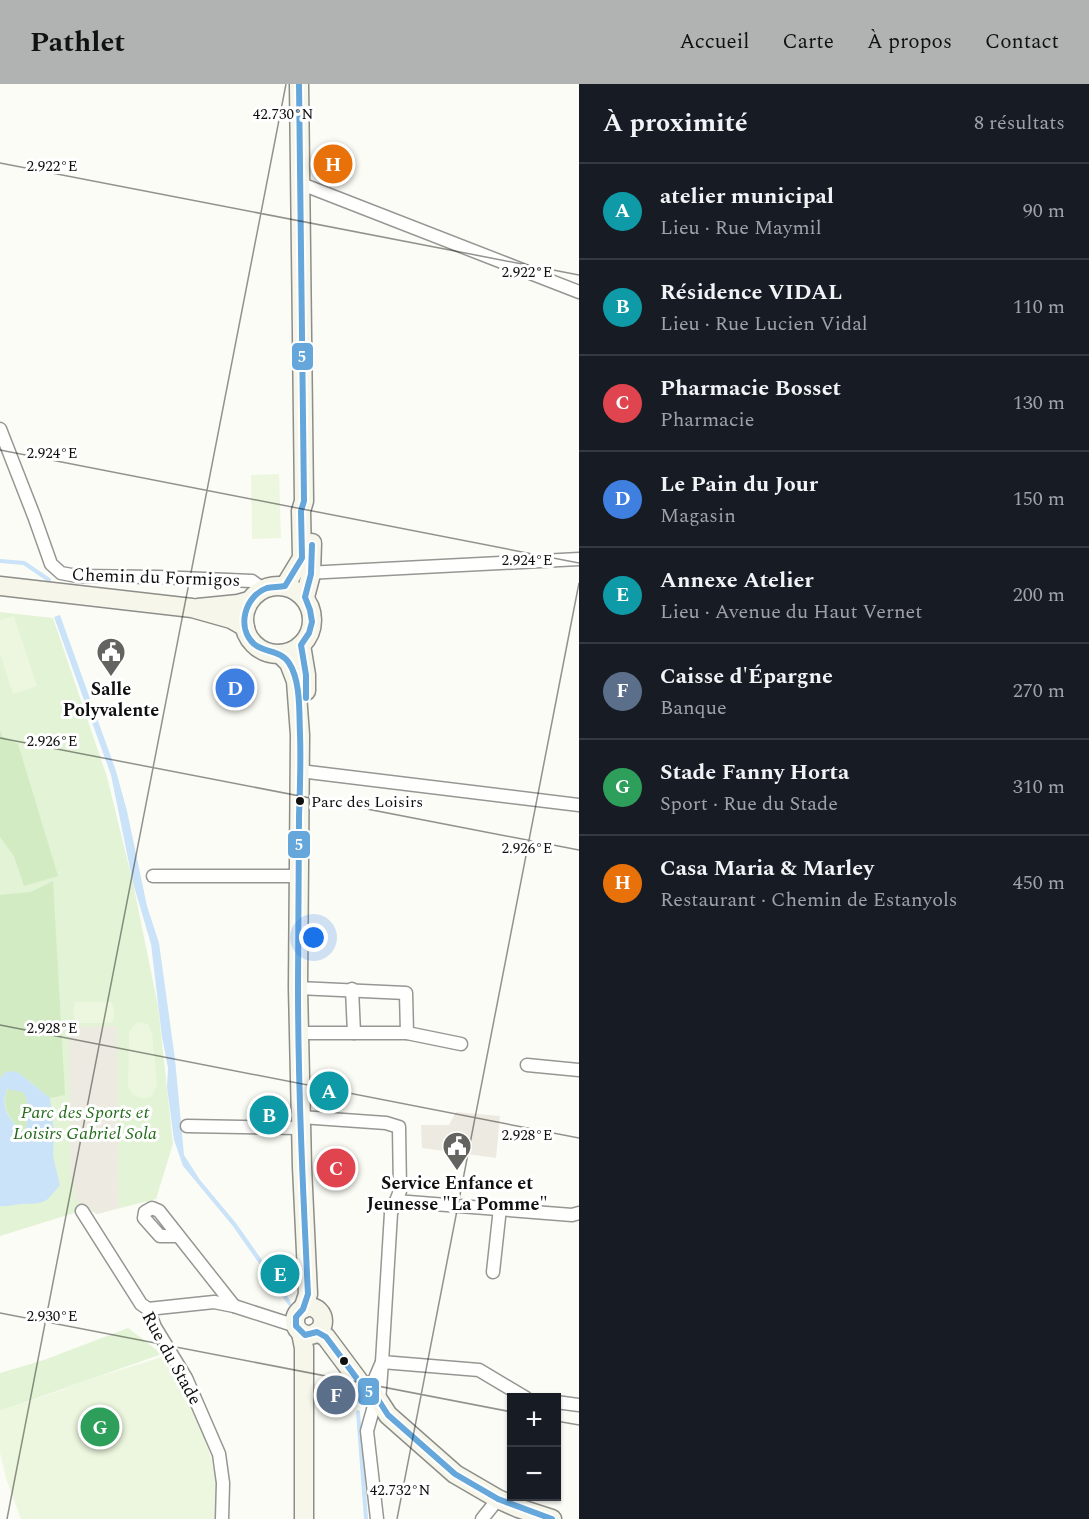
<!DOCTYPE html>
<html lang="fr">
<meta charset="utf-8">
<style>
:root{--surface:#171b24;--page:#242831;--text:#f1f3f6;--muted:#9ea1a6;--line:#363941;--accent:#b1b2b2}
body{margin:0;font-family:Spectral,serif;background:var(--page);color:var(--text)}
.controls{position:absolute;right:18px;bottom:18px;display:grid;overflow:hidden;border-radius:0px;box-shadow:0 2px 4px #0004}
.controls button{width:54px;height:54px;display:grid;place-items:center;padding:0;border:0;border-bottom:2px solid var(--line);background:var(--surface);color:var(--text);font:30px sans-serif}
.you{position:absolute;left:314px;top:854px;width:21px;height:21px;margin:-15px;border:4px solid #fff;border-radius:50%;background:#1a73e8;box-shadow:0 0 0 9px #1a73e833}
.badge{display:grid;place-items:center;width:39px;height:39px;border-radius:50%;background:var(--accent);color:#fff;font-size:20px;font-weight:700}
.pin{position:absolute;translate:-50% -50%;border:3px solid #fff;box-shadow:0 2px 6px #0006}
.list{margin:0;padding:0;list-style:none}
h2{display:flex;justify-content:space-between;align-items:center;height:78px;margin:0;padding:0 24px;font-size:26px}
h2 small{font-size:20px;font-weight:400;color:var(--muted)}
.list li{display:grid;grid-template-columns:39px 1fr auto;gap:18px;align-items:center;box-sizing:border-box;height:96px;padding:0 24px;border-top:2px solid var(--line)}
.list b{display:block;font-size:22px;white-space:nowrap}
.list p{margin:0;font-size:20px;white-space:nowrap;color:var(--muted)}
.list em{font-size:20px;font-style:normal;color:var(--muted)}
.map{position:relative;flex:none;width:579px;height:1435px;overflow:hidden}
header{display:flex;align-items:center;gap:36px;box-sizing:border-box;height:84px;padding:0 30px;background:var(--accent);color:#111}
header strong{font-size:28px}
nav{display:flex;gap:33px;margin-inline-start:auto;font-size:21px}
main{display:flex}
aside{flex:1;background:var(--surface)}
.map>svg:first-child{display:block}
</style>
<header>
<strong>Pathlet</strong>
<nav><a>Accueil</a><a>Carte</a><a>À propos</a><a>Contact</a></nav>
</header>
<main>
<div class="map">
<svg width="579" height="1435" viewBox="0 0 579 1435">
<rect width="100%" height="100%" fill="#fcfcf6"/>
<!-- green -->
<g fill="#e3f3d5">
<path d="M0 528 53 534 107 693 133 799 158 922 173 1060 156 1115 97 1130 87 1125 0 1152Z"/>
<path d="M128 1244 162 1270 0 1327V1289L44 1276Z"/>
</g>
<!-- forest -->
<g fill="#d2ebc3">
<path d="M0 646 2 652 18 660 58 792 24 802 14 772 0 753Z"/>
<path d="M53 797 65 1011 50 1014 27 995 0 994V811L31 808Z"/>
<path d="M8 1004 24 1008C30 1017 29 1037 25 1047H20C10 1034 0 1020 8 1004Z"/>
</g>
<!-- pitch -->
<g fill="#edf7df">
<path d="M279 390 281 454 252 455 251 391Z"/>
<path d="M14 532 37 602 13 610 0 569V536Z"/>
<path d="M76 918H111C115 923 116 933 111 939H77C73 934 72 924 76 918Z"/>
<path d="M137 938 148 940 152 949 157 1001 152 1012 144 1015 133 1011 128 1002 129 948Z"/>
<path d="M165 1272C190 1318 225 1382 216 1435H21L6 1394 0 1369V1327L65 1305V1303Z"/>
</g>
<!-- plaza -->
<g fill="#edebe1">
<path d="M117 942 119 1124 97 1130 76 1116 71 1092 69 943Z"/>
<path d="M456 1028 500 1032 496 1074 422 1064 421 1041H449Z"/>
</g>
<!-- water -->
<g fill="#cae3f8" fill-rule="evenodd">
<path d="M60 531 116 687 127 727 147 822 159 859 175 975 184 1071 200 1096 236 1139 290 1216 291 1221 289 1222 232 1141 183 1082 174 1056 167 1003 168 984 162 953 151 860 133 799 111 691 54 533Z"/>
<path d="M12 987 19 989 50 1014 54 1048 53 1072 60 1101C45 1119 47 1119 24 1120 16 1120 9 1123 0 1122V994L6 988ZM7 1005 23 1008C30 1016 29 1037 25 1047H20C9 1033 0 1023 7 1005Z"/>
</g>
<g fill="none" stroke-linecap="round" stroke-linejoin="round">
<!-- stream -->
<g stroke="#cae3f8" stroke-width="4">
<path d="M0 477 24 479 49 496"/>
<path d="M358 1328 366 1435"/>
</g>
<!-- street casing -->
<g stroke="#969694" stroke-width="15">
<g id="street">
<path d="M299 99 579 208"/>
<path d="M0 345 34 432 51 480 61 489 77 492 158 493 252 497 263 505"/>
<path d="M306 489 579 475"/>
<path d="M300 687 579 721"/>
<path d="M153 792H300"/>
<path d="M298 904 406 909 407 949"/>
<path d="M352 905 354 949"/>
<path d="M299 949H407L461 960"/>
<path d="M527 981 579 986"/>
<path d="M301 1033 386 1039 399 1043 400 1107 396 1117"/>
<path d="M187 1042 301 1044"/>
<path d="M82 1127 141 1220 148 1225 155 1243 186 1294 219 1370 223 1399 222 1435"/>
<path d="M178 1152H160L144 1134 145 1128 152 1124 159 1127 234 1222"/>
<path d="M493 1188 500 1124"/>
<path d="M148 1225 214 1218 234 1222 296 1242"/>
<path d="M370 1306 382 1278 379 1317"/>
<path d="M374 1311V1322L367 1347 377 1435"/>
<path d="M526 1314 479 1286 382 1278 391 1129 396 1117 572 1131 579 1129"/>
<path d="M556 1318 579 1321"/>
<path d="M482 1435 498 1415"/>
</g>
</g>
<!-- secondary casing -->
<g stroke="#8d8d8a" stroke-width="21">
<g id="secondary">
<circle cx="278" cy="536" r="34"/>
<path d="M0 502 192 524 231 535 245 543"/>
<path d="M285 502 302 474 301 427 304 417 299 0"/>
<path d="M305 513 311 490 312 459"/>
<path d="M198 524 238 520 249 517"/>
<path d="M301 561 306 591V607"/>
<path d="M280 570 289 579 296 597 300 651 298 904 302 1083 308 1210 303 1225"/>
<circle cx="309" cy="1237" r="14"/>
<path d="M317 1248 326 1253 361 1300 379 1317 388 1331 455 1390 498 1415 518 1424 552 1435"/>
<path d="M301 1249 304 1264V1435"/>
</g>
</g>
<!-- street -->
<use href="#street" stroke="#fffffe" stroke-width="12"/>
<!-- secondary -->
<use href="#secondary" stroke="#f6f6eb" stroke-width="18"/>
<!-- bus-1 casing -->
<g stroke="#fff" stroke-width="10">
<g id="bus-1">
<path d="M299 0 304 417 301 427 302 474 285 502C279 503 272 503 267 504 245 512 236 543 254 560 265 569 281 566 289 579 301 597 299 629 300 650 301 677 300 705 299 732 299 788 298 845 298 901 298 1004 303 1107 308 1210L303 1225 296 1233V1242L305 1251 317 1248 326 1253 361 1300 379 1317 388 1331 455 1390 498 1415 552 1435"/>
<path d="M306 614V591L301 561 309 549 312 538 310 526 305 513 311 490 312 461"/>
</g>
</g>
<!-- bus-1 -->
<use href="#bus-1" stroke="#65a6db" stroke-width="6"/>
</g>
<!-- ticks -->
<path fill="none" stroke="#101010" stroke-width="1.5" stroke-opacity="0.45" d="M0 79 579 191M0 366 579 479M0 654 579 766M0 941 579 1054M0 1229 512 1328M556 1337 579 1341M7 1435 286 0M397 1435 579 499"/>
<!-- icons -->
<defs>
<g id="civic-pin" transform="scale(1.5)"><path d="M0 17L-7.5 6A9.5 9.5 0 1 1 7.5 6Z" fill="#636360" stroke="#fff"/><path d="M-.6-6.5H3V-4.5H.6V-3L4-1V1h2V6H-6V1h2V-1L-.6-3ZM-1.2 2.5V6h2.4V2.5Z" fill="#fff"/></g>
</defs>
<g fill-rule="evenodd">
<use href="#civic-pin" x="111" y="568"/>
<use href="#civic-pin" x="457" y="1062"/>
</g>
<!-- markers -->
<g fill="#101010" stroke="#fff" stroke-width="2">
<circle cx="300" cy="717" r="5"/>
<circle cx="344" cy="1277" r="5"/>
</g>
<g text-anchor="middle" stroke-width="6" stroke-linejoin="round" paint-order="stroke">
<!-- bus labels -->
<g font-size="16" fill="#101010" stroke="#fff" text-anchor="start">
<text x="311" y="723">Parc des Loisirs</text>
</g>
<!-- street labels -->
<g font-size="18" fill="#101010" stroke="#fff">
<text transform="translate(156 493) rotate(2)" y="6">Chemin du Formigos</text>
<text transform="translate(172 1274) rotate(61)" y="6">Rue du Stade</text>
</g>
<!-- poi labels -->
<g font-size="18" font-weight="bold" fill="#101010" stroke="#fff">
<text x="111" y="611">Salle<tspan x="111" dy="21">Polyvalente</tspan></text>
<text x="457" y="1105">Service Enfance et<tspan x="457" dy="21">Jeunesse "La Pomme"</tspan></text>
</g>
<!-- park labels -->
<g font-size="18" font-style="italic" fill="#246c1c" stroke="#fff">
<text x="85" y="1034">Parc des Sports et<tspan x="85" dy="21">Loisirs Gabriel Sola</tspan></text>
</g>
</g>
<g font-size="15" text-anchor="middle" fill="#101010" stroke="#fff" stroke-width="6" stroke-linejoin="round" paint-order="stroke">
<text x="283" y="35">42.730°N</text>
<text x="52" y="87">2.922°E</text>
<text x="527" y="193">2.922°E</text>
<text x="52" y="374">2.924°E</text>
<text x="527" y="481">2.924°E</text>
<text x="52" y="662">2.926°E</text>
<text x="527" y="769">2.926°E</text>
<text x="52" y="949">2.928°E</text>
<text x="527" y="1056">2.928°E</text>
<text x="52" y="1237">2.930°E</text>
<text x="400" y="1411">42.732°N</text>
</g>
<g stroke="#fff" stroke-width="2">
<rect x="291" y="258" width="23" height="29" rx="6" fill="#65a6db"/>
<rect x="287" y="746" width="24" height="29" rx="6" fill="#65a6db"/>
<rect x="357" y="1293" width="23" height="29" rx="6" fill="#65a6db"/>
</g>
<g font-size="16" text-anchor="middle" font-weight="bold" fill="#fff">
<text x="302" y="278">5</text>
<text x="299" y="766">5</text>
<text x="369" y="1313">5</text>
</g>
</svg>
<div class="controls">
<button>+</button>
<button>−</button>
</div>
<div class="you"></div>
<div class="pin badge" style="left:329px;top:1007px;background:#0f9aa8">A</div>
<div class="pin badge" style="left:269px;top:1031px;background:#0f9aa8">B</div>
<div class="pin badge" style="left:336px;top:1084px;background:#e0444e">C</div>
<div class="pin badge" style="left:235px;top:604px;background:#3f7fe0">D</div>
<div class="pin badge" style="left:280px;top:1190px;background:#0f9aa8">E</div>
<div class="pin badge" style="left:336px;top:1311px;background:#5c6f8a">F</div>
<div class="pin badge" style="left:100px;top:1343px;background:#2e9e5b">G</div>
<div class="pin badge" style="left:333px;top:80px;background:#e8710a">H</div>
</div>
<aside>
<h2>À proximité<small>8 résultats</small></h2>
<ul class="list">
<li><span class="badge" style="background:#0f9aa8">A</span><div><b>atelier municipal</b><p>Lieu · Rue Maymil</p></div><em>90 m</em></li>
<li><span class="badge" style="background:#0f9aa8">B</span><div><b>Résidence VIDAL</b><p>Lieu · Rue Lucien Vidal</p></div><em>110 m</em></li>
<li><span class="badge" style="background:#e0444e">C</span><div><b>Pharmacie Bosset</b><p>Pharmacie</p></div><em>130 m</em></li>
<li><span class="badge" style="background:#3f7fe0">D</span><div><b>Le Pain du Jour</b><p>Magasin</p></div><em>150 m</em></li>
<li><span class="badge" style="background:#0f9aa8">E</span><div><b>Annexe Atelier</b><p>Lieu · Avenue du Haut Vernet</p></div><em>200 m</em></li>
<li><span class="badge" style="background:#5c6f8a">F</span><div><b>Caisse d'Épargne</b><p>Banque</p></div><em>270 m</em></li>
<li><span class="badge" style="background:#2e9e5b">G</span><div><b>Stade Fanny Horta</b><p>Sport · Rue du Stade</p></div><em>310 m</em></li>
<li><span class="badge" style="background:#e8710a">H</span><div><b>Casa Maria &amp; Marley</b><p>Restaurant · Chemin de Estanyols</p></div><em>450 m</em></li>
</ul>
</aside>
</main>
